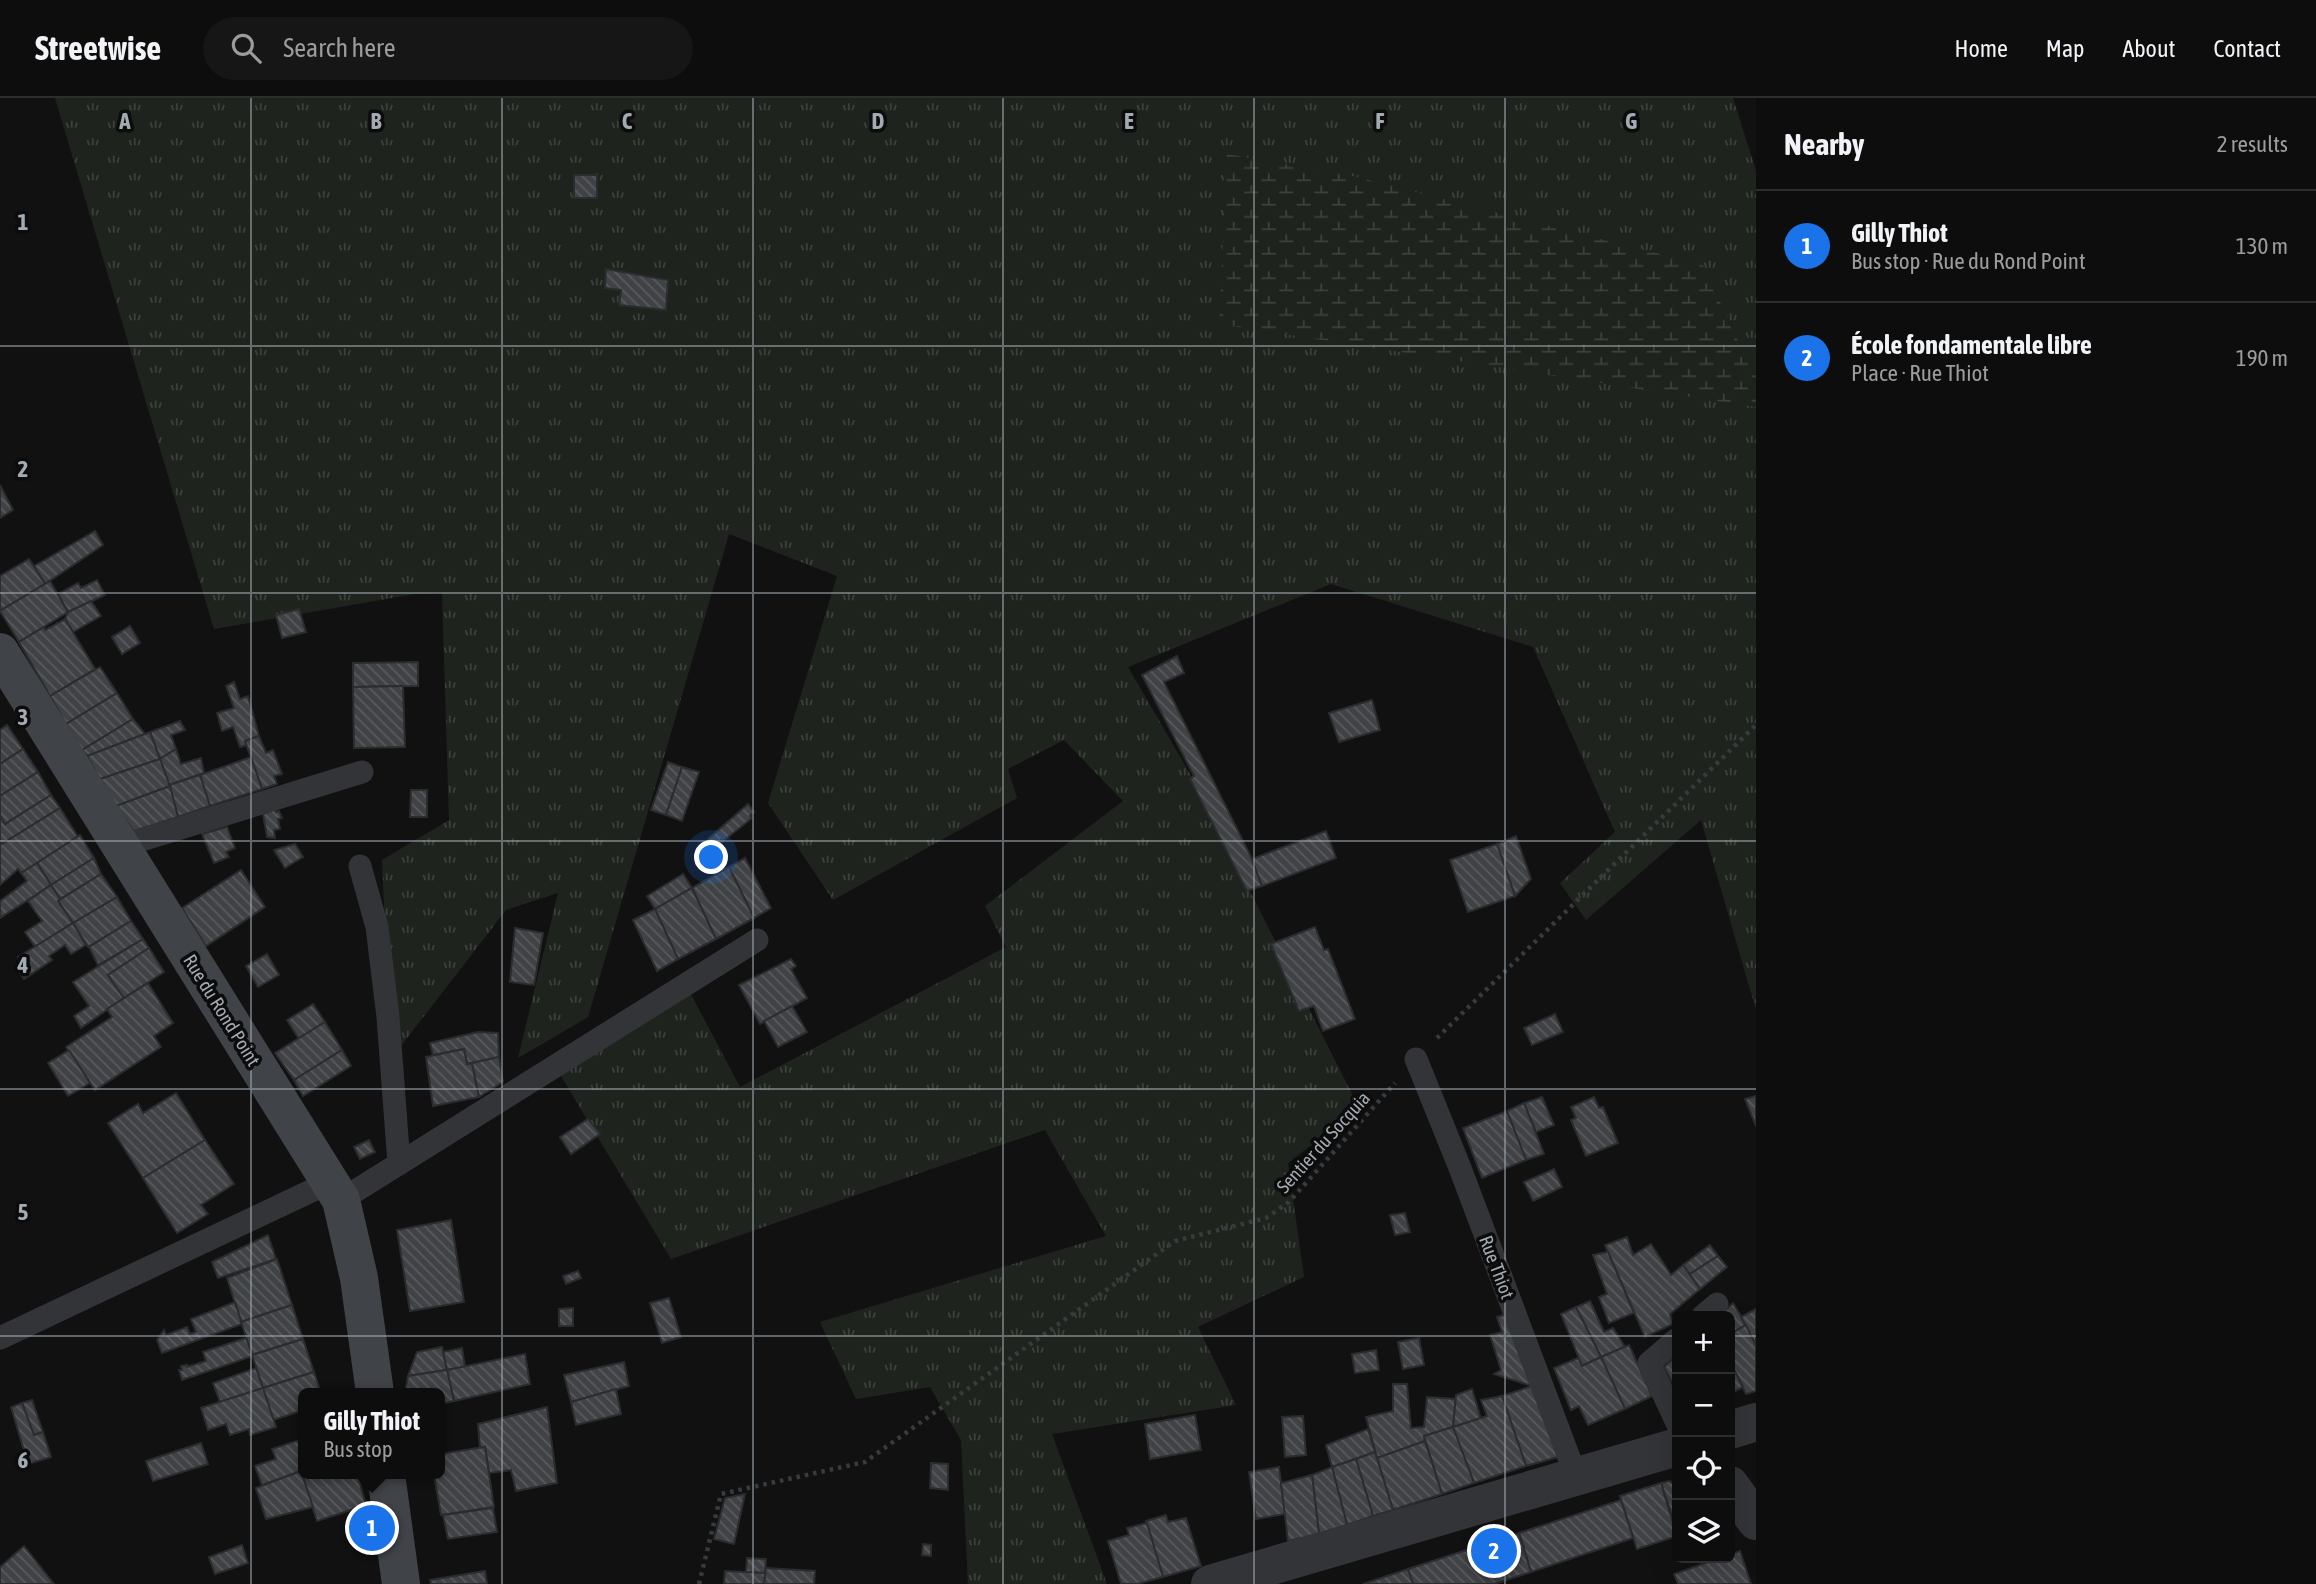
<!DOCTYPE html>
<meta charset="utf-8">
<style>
:root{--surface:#0d0d0e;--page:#161617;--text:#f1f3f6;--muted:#9a9c9e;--line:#2d2d2e;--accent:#1a73e8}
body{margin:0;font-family:"Asap Condensed",sans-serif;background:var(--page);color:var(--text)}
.controls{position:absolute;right:21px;bottom:21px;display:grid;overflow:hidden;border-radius:10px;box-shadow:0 7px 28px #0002}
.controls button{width:63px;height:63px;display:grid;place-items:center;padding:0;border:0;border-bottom:2px solid var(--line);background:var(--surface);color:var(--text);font:35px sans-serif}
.you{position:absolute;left:712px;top:760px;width:24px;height:24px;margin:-18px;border:5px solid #fff;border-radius:50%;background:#1a73e8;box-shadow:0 0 0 10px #1a73e833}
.badge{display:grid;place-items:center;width:46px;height:46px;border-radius:50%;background:var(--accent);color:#fff;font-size:23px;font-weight:700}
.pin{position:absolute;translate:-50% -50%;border:4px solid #fff;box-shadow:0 2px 7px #0006}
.popup{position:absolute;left:298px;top:1290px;width:147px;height:91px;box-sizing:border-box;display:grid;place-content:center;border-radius:10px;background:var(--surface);filter:drop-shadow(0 2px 5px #0005);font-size:23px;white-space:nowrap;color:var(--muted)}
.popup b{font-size:26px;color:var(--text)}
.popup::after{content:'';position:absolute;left:50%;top:100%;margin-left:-14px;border:14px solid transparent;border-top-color:var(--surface)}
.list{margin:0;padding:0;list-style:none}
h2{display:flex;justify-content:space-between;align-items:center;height:91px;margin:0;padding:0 28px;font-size:30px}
h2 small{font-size:23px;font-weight:400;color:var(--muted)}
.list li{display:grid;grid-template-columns:46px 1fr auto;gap:21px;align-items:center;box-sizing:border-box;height:112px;padding:0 28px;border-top:2px solid var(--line)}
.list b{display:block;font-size:26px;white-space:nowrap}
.list p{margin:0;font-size:23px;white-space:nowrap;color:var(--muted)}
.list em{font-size:23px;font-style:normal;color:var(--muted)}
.icon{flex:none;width:38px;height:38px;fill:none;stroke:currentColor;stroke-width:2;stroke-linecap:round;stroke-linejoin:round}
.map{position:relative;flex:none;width:1756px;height:1486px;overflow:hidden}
header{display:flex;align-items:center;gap:42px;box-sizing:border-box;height:98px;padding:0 35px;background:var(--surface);border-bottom:2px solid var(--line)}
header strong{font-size:33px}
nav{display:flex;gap:38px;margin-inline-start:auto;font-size:24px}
.search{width:490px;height:63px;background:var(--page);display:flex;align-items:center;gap:18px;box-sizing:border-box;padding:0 24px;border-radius:38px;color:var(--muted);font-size:26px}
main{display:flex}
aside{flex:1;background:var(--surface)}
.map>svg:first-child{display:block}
</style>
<header>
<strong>Streetwise</strong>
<div class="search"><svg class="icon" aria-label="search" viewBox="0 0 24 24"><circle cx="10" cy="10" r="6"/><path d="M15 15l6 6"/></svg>Search here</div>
<nav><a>Home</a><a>Map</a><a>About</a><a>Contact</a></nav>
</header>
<main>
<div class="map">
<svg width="1756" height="1486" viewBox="0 0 1756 1486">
<defs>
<pattern id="grass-tufts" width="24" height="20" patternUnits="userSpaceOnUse" patternTransform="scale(1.75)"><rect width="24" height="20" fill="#1e241d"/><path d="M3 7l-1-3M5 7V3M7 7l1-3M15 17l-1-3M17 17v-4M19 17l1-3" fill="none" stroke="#3c413b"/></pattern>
<pattern id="wetland-marsh" width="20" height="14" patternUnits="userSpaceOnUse" patternTransform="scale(1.75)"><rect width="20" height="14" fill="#1e241d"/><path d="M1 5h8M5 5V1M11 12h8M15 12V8" fill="none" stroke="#3c413b"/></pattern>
<pattern id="building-back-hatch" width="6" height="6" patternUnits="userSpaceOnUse" patternTransform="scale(1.75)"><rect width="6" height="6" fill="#404245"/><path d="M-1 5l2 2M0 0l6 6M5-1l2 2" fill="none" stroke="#585b5d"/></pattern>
</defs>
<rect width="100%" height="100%" fill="#111112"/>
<!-- grass -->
<path fill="url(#grass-tufts)" d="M55 0H1733L1756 73V912L1701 722 1586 822 1560 785 1615 734 1533 549 1331 486 1128 569 1197 688 1359 1010 1288 1065 1304 1179 1198 1229 1236 1307 1052 1336 1107 1486H968L961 1342 930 1289 856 1301 820 1224 1106 1138 1045 1032 671 1161 555 968 686 887 740 989 1006 849 985 808 1123 703 1064 642 1008 671 1017 700 833 802 768 705 837 478 729 436 588 919 518 960 558 795 506 812 391 961 382 762 449 722 442 495 415 496 214 531Z"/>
<!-- wetland -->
<path fill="url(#wetland-marsh)" d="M1227 56 1353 78 1703 167 1743 254 1756 256V309L1219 226Z"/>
<!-- building -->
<g fill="url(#building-back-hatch)" stroke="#2b2c2e" stroke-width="2">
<rect x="574" y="77" width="23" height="23"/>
<path d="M606 171 668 182 666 212 619 207 621 192 605 190Z"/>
<path d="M0 387 13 412 0 420Z"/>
<path d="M95 433 103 447 45 486 34 468Z"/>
<path d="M29 461 45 486 0 513V478Z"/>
<path d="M97 482 105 497 68 514 58 496 78 485 81 490Z"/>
<path d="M50 483 68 514 19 544 0 513Z"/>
<path d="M91 503 101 518 73 534 65 521 68 514Z"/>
<path d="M299 511 306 534 282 540 276 517Z"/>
<path d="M65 521 95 571 50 598 19 544 44 529 45 532Z"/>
<path d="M130 528 140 545 122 556 112 539Z"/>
<path d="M1177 558 1184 575 1164 584 1252 761 1262 788 1247 793 1190 681 1194 678 1142 577Z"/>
<path d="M418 564V588L353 589V565Z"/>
<path d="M100 569 117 595 66 626 50 598Z"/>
<path d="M234 584 240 601 248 598 259 638 245 643 247 647 240 649 233 629 222 633 217 615 234 610 226 588Z"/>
<path d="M403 588 405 649 354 650 353 589Z"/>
<path d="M117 595 133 621 82 652 66 626Z"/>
<path d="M1372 602 1380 632 1339 644 1329 615Z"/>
<path d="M133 621 145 636 87 658 82 652Z"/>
<path d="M180 623 185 632 171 637 176 651 160 661 150 634Z"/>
<path d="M7 627 23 651 0 666V632Z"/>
<path d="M150 634 160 661 100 681 87 658Z"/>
<path d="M259 638 266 655 273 652 282 676 274 678 277 686 262 691 245 643Z"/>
<path d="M23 651 38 674 0 698V666Z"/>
<path d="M176 651 181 666 201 660 204 675 169 687 160 661Z"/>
<path d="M251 659 262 691 210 708 200 677Z"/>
<path d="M160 661 170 688 116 708 100 681Z"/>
<path d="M668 664 682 669 666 717 651 712Z"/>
<path d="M682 669 699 674 682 723 666 717Z"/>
<path d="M38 674 51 697 5 726 0 718V698Z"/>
<path d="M200 677 210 708 178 719 169 687Z"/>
<path d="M170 688 178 719 134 733 116 708Z"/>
<path d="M411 692H427V719H410Z"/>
<path d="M51 697 60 710 2 746 0 743V718L5 726Z"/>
<path d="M748 706 754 714 750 718 752 720 722 744 721 742 713 748 708 741Z"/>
<path d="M60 710 78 739 21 775 18 771 0 787V743L2 746Z"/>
<path d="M276 711V714L279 713 282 720 278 721 280 731 274 732 275 740 267 739 263 716Z"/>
<path d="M227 729 235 750 226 754 229 759 214 765 202 736Z"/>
<path d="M1326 733 1336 760 1262 788 1252 761Z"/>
<path d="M80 737 94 760 51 787 37 765Z"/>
<path d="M1516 738 1531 781 1515 798 1497 746Z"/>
<path d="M295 746 303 759 285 770 274 752Z"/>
<path d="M1497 746 1515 798 1468 814 1450 762Z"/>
<path d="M94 760 101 776 60 801 51 787Z"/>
<path d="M745 760 771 810 754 820 729 769Z"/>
<path d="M37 765 51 787 0 820V803L27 783 21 775Z"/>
<path d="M729 769 754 820 716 841 692 790Z"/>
<path d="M241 772 265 809 206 848 182 810Z"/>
<path d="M101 776 117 799 73 825 58 803Z"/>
<path d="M683 776 692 790 655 811 647 798Z"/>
<path d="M51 787 60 801 58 803 73 825 35 849 25 834 42 823 28 803Z"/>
<path d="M692 790 716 841 678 861 655 811Z"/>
<path d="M117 799 131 823 88 849 73 825Z"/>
<path d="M655 811 678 861 657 873 633 822Z"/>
<path d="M131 823 143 841 98 867 89 849Z"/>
<path d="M73 825 86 847 71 856 65 847 49 858 52 862 24 881 19 874 24 870 18 859Z"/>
<path d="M1315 829 1324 852 1328 851 1355 921 1323 933 1314 908 1299 913 1271 846Z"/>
<path d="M515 830 543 835 534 887 510 884Z"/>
<path d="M143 841 149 850 108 877 124 900 81 930 74 918 89 908 73 884Z"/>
<path d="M149 850 164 874 124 900 108 877Z"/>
<path d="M267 856 279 877 258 889 246 868Z"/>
<path d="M791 861 796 868 791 871 807 900 760 926 739 887Z"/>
<path d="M148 885 173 925 154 938 161 949 95 992 66 949 112 919 107 911Z"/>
<path d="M313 906 325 924 299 941 287 922Z"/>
<path d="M792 908 807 934 778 949 764 923Z"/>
<path d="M1555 916 1563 934 1532 947 1524 930Z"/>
<path d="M325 924 342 952 294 982 275 955Z"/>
<path d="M478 934 498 935 499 959 467 966 464 951 433 957 430 945Z"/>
<path d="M464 951 467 966 472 965 479 999 433 1008 426 959Z"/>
<path d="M69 952 90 985 68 998 48 965Z"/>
<path d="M342 952 351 968 303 998 294 982Z"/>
<path d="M499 959 503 984 479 999 472 965Z"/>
<path d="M176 995 205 1042 143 1080 108 1025 138 1006 143 1015Z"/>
<path d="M1756 998V1028L1745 1001Z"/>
<path d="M1542 999 1554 1027 1536 1034 1524 1005Z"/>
<path d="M1594 999 1599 1010 1603 1009 1618 1045 1586 1058 1571 1022 1576 1020 1571 1009Z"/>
<path d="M1524 1005 1544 1056 1526 1062 1507 1013Z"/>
<path d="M1507 1013 1526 1062 1482 1080 1463 1030Z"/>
<path d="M588 1021 600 1036 571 1056 560 1039Z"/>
<path d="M205 1042 234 1086 201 1107 208 1116 177 1135 143 1080Z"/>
<path d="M369 1042 375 1054 360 1061 354 1049Z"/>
<path d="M1554 1071 1562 1089 1533 1103 1524 1084Z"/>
<path d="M1405 1115 1410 1134 1395 1137 1390 1117Z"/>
<path d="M451 1122 464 1204 410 1213 397 1132Z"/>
<path d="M268 1137 276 1161 218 1180 212 1164Z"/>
<path d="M1627 1139 1633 1157 1651 1146 1671 1177 1683 1167 1700 1191 1670 1216 1673 1226 1645 1239 1605 1147Z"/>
<path d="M1710 1147 1718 1158 1690 1176 1683 1167Z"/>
<path d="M1608 1154 1634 1215 1609 1225 1599 1199 1607 1196 1593 1157Z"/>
<path d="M1718 1158 1727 1169 1700 1191 1690 1176Z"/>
<path d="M277 1161 292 1207 241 1224 227 1180Z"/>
<path d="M578 1173 581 1180 566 1186 563 1178Z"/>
<path d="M669 1200 681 1239 662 1245 650 1205Z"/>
<path d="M1590 1203 1604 1234 1613 1230 1625 1249 1601 1259 1576 1209Z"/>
<path d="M235 1204 242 1226 162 1255 157 1242 164 1232 166 1237 187 1229 190 1236 196 1234 191 1221Z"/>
<path d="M1733 1205 1746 1227 1730 1236V1218H1720Z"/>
<path d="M292 1207 303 1241 252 1257 241 1224Z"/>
<path d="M1576 1209 1601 1259 1582 1268 1561 1216Z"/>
<path d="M573 1210V1228H559V1211Z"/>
<path d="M1756 1211V1248L1741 1219Z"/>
<path d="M1507 1216 1532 1288 1494 1276 1501 1272 1490 1237 1502 1234 1497 1219Z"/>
<path d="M1746 1227 1756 1248V1293L1746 1296 1730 1264V1236Z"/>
<path d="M246 1240 253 1258 182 1282 179 1272H182L181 1268 187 1267V1269L206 1263 203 1254Z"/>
<path d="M1419 1240 1424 1267 1403 1271 1398 1244Z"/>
<path d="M303 1241 314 1274 263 1290 252 1257Z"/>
<path d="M1629 1247 1652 1298 1625 1311 1601 1259Z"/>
<path d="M442 1249 447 1272 408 1278 417 1254Z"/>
<path d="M462 1250 465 1269 447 1272 443 1254Z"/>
<path d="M1376 1252 1379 1272 1355 1275 1352 1256Z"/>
<path d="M525 1256 530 1286 454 1303 447 1272Z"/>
<path d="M1677 1257V1293L1664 1269Z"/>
<path d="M1601 1259 1625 1311 1588 1327 1579 1308 1571 1312 1554 1270 1578 1260 1582 1268Z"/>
<path d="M624 1264 629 1288 571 1304 564 1277Z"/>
<path d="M1730 1264 1743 1289 1730 1296Z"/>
<path d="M256 1270 263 1290 220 1304 213 1285Z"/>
<path d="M447 1272 454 1303 440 1306V1295H405L408 1278Z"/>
<path d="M314 1274 321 1295H304V1312L273 1322 263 1290Z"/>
<path d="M1393 1286H1407L1411 1330 1424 1329 1427 1299 1456 1301 1453 1329 1424 1338 1425 1343 1377 1360 1366 1319 1393 1313Z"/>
<path d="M1532 1288 1558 1359 1526 1368 1502 1298Z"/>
<path d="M263 1290 276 1329 250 1337 249 1331 230 1337 226 1326 208 1332 201 1310Z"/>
<path d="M616 1291 621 1316 576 1327 571 1304Z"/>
<path d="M1472 1291 1481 1321 1453 1329 1456 1297Z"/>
<path d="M1502 1298 1526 1368 1474 1385 1453 1329 1487 1318 1481 1302Z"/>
<path d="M32 1302 43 1334 34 1337 22 1305Z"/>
<path d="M22 1305 34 1337 43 1334 51 1359 28 1366 11 1309Z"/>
<path d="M547 1309 557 1385 516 1393 511 1372 489 1375 485 1349 480 1350 478 1326Z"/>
<path d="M1195 1317 1201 1352 1150 1361 1145 1326Z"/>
<path d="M1303 1318 1306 1357 1285 1359 1282 1319Z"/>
<path d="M1453 1329 1474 1385 1442 1396 1424 1338Z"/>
<path d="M1368 1331 1375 1354 1332 1369 1326 1347Z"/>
<path d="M302 1341 304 1372 262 1387 255 1368 276 1361 272 1351Z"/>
<path d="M1425 1343 1442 1396 1393 1412 1377 1360Z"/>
<path d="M201 1345 208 1366 153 1383 146 1363Z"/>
<path d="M485 1349 494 1409 441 1417 434 1376H440V1356Z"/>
<path d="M1375 1354 1393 1412 1373 1418 1356 1361Z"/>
<path d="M1356 1361 1373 1418 1347 1427 1332 1369Z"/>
<path d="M931 1365 948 1366V1392L930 1390Z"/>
<path d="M1279 1369 1285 1416 1256 1421 1249 1374Z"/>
<path d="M1332 1369 1347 1427 1319 1436 1312 1377Z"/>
<path d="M304 1372V1376H363L358 1379 366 1407 317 1423 301 1373Z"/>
<path d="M301 1373 313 1409 266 1421 256 1390Z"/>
<path d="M1312 1377 1319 1436 1288 1443 1281 1385Z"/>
<path d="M1669 1383 1677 1386V1433L1661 1385Z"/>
<path d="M1661 1385 1677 1438 1637 1451 1620 1398Z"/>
<path d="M745 1396 734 1446 714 1441 725 1400Z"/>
<path d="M1621 1402 1633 1440 1531 1474 1519 1435Z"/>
<path d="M493 1410 497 1434 448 1441 443 1417Z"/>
<path d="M1166 1417 1168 1424 1186 1420 1201 1468 1163 1479 1146 1423Z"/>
<path d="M1147 1425 1163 1479 1137 1486H1121L1108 1443 1129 1437 1127 1430Z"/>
<path d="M1519 1435 1531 1474 1494 1486H1413L1408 1471Z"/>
<path d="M923 1446 931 1447V1458L922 1457Z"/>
<path d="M242 1447 248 1465 215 1476 209 1459Z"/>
<path d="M24 1448 54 1486H0V1469Z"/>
<path d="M1740 1453 1751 1486H1678L1674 1476 1720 1460H1730V1457Z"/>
<path d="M747 1460 766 1461 765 1475 746 1474Z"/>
<path d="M766 1470 815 1473 814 1486H764Z"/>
<path d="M1408 1471 1413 1486H1363Z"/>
<path d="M485 1473 487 1486H431L430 1482Z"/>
<path d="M725 1473 765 1475 764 1486H724Z"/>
</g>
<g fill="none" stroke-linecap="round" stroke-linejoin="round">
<!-- path -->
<g stroke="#383b3e" stroke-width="4.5" stroke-dasharray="3.5 5" stroke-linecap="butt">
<path d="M1437 940 1756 627"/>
<path d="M699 1486 721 1396 865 1364 1175 1143 1266 1120 1289 1104 1395 985"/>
</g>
<!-- lane -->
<g stroke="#323437" stroke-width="23">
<path d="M122 748 362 674"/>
<path d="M360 768 377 829 388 919 399 1066"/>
<path d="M1416 961 1460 1070 1576 1378"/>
<path d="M341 1102 757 842"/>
<path d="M1703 1218 1717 1206"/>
<path d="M0 1240 330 1084"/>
<path d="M1677 1241 1649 1265 1677 1325"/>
</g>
<!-- street -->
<g stroke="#323437" stroke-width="38">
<path d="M1730 1332 1756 1324"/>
<path d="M1730 1387 1756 1423"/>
<path d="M1210 1486 1677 1349"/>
</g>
<!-- secondary -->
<g stroke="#404347" stroke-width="38">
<path d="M0 554 341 1102 359 1180 375 1295"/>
<path d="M386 1376 401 1486"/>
</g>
</g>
<!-- grid -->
<path fill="none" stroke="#a3abb2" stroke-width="2" stroke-opacity="0.55" d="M251 0V1486M502 0V1486M753 0V1486M1003 0V1486M1254 0V1486M1505 0V1486M0 248H1756M0 495H1756M0 743H1756M0 991H1756M0 1238H1677M1730 1238H1756"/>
<g text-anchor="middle" stroke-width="7" stroke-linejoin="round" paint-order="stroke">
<!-- street labels -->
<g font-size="19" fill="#a3abb2" stroke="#0c0c0d">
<text transform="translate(222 912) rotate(58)" y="7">Rue du Rond Point</text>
<text transform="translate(1323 1044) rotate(-48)" y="7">Sentier du Socquia</text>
<text transform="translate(1497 1169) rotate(69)" y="7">Rue Thiot</text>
</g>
</g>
<g font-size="23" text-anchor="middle" font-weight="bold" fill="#a3abb2" stroke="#0c0c0d" stroke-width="7" stroke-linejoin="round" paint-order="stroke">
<text x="125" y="31">A</text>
<text x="376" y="31">B</text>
<text x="627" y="31">C</text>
<text x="878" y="31">D</text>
<text x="1129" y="31">E</text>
<text x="1380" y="31">F</text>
<text x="1631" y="31">G</text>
<text x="23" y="132">1</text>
<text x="23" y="379">2</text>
<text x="23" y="627">3</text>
<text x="23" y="875">4</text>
<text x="23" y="1122">5</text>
<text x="23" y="1370">6</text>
</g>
</svg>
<div class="controls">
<button>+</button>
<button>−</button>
<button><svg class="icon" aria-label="locate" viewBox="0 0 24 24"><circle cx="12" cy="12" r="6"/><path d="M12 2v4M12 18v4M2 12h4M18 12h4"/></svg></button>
<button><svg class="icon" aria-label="layers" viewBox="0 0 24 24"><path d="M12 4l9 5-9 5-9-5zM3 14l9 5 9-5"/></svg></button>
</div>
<div class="you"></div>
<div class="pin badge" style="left:372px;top:1430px">1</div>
<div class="popup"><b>Gilly Thiot</b>Bus stop</div>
<div class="pin badge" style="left:1494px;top:1453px">2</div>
</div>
<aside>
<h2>Nearby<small>2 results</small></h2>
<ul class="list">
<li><span class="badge">1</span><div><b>Gilly Thiot</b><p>Bus stop · Rue du Rond Point</p></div><em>130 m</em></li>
<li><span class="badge">2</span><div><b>École fondamentale libre</b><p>Place · Rue Thiot</p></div><em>190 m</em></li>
</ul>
</aside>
</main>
